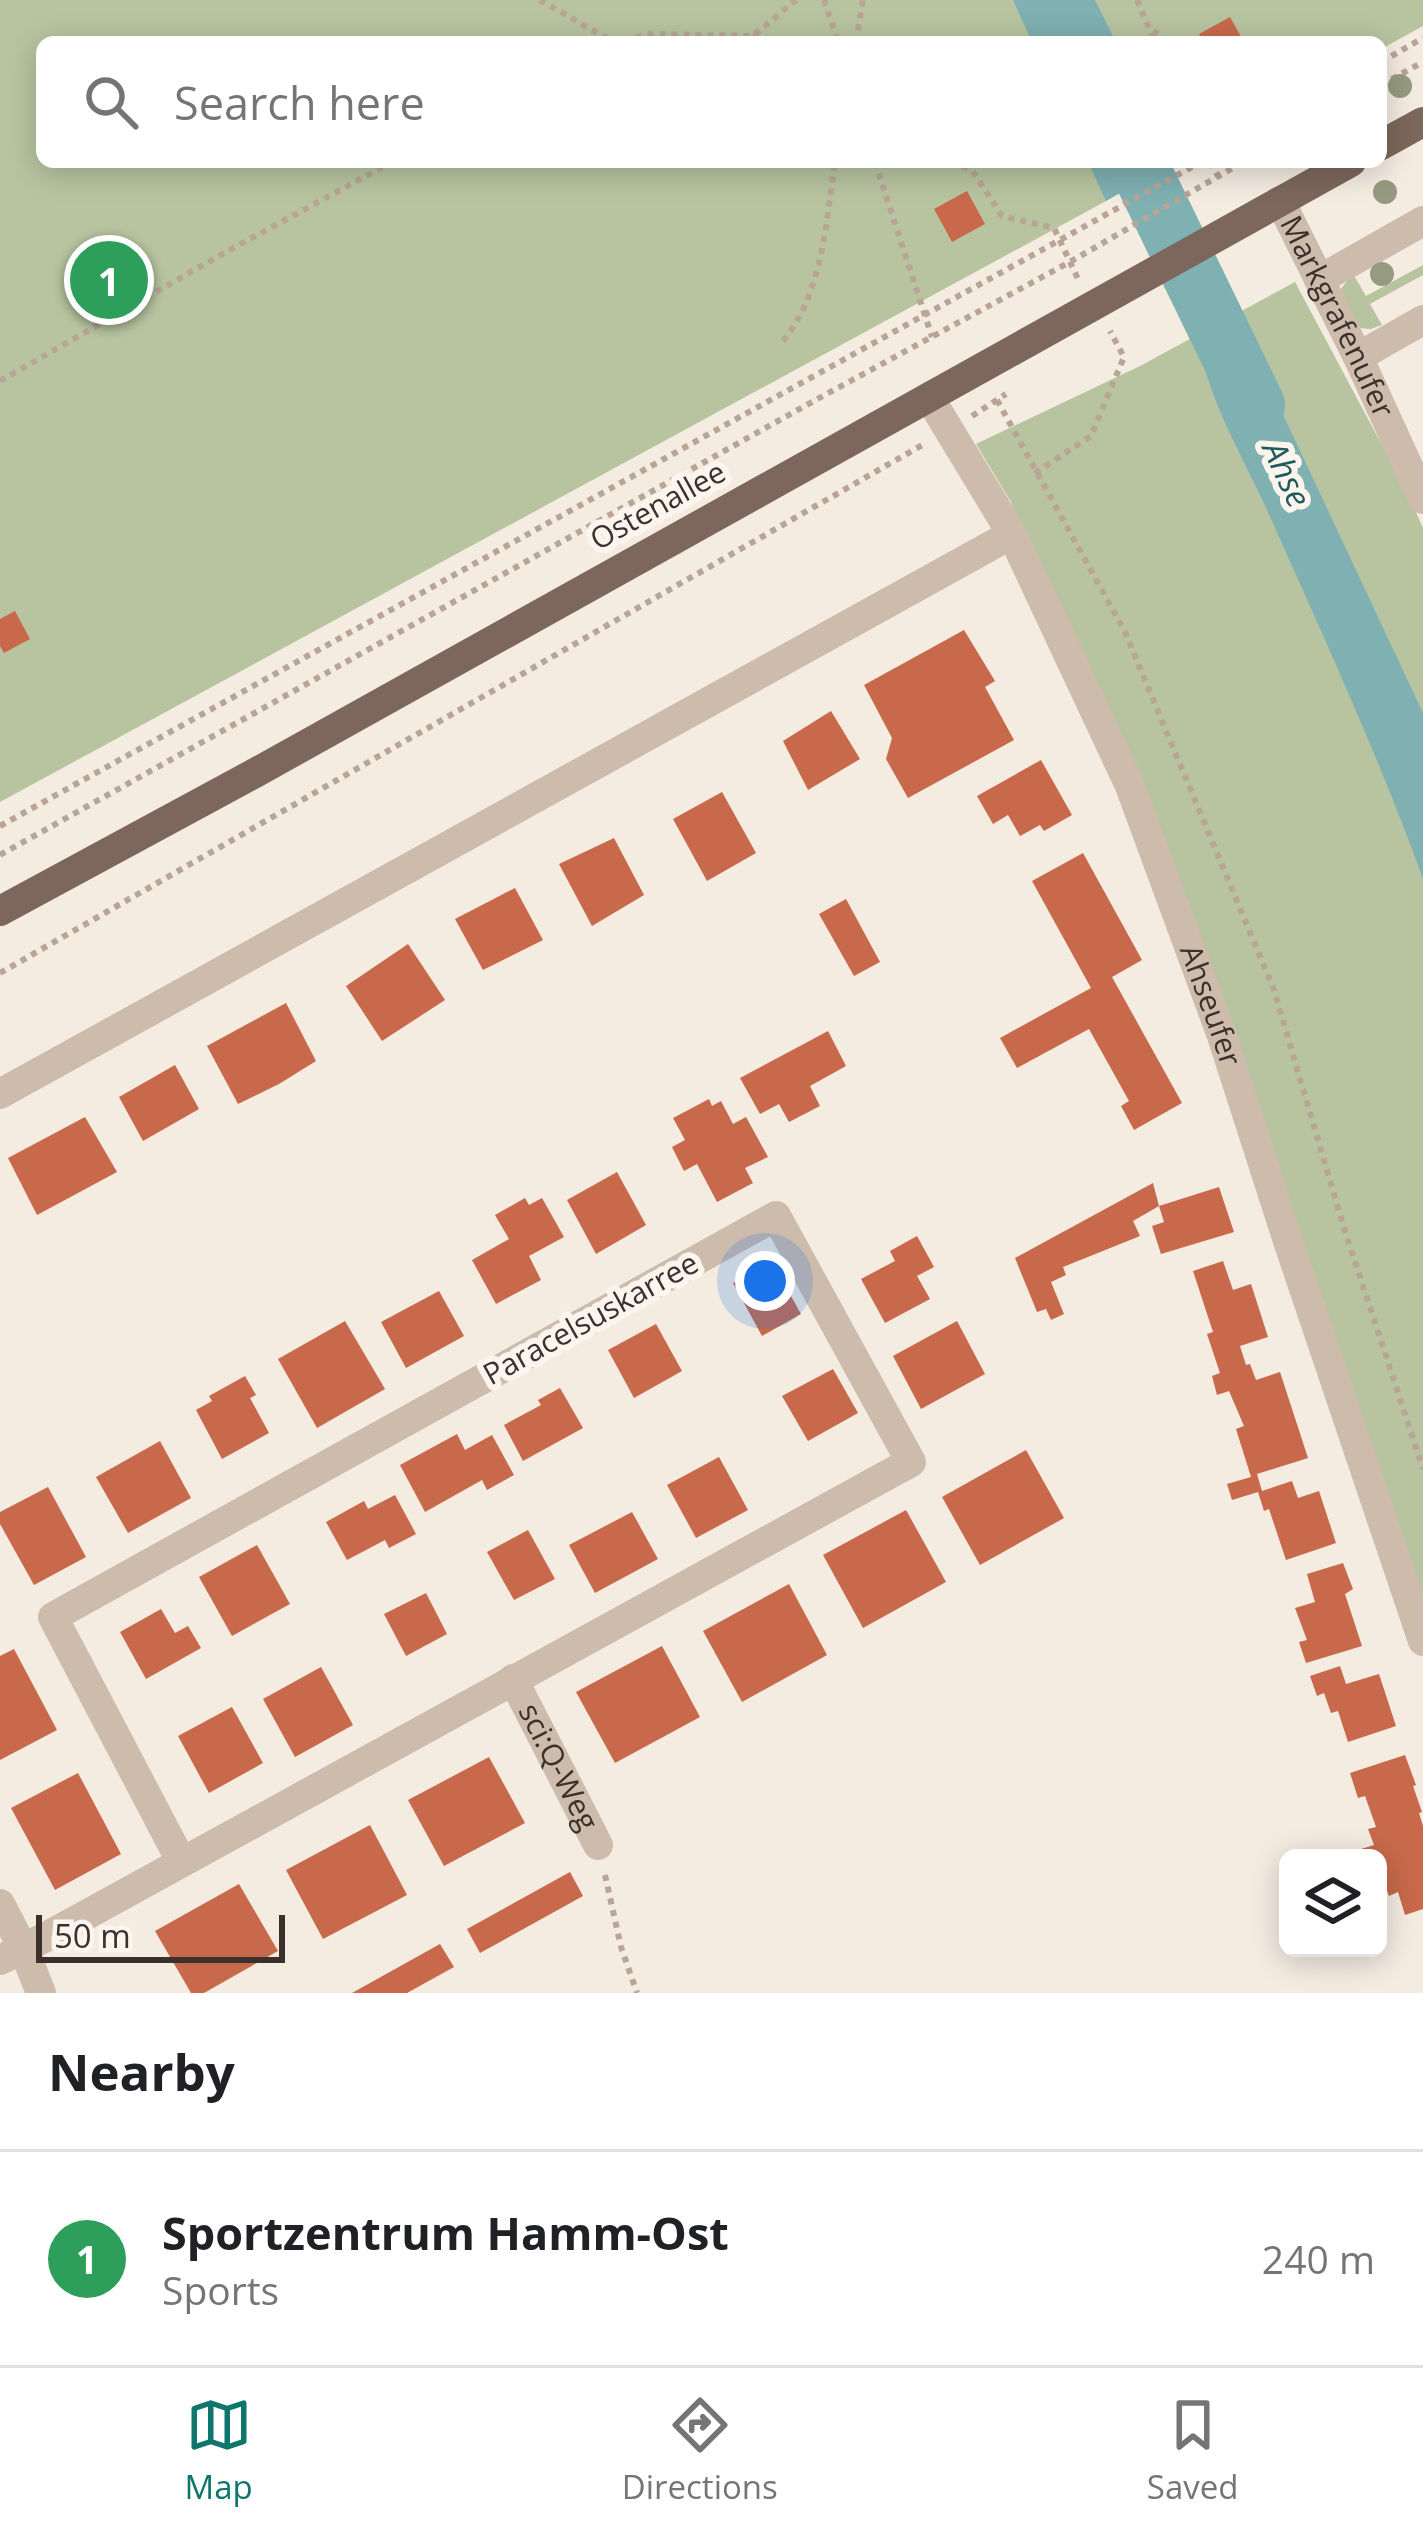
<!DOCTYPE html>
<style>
:root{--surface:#fff;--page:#f2f2f2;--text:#202124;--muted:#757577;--line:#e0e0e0;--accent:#0f766e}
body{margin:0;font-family:"Open Sans",sans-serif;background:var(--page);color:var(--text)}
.controls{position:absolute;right:36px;bottom:36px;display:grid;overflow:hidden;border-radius:18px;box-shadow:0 6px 30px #0003}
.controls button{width:108px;height:108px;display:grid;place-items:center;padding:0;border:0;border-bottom:3px solid var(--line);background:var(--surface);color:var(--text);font:60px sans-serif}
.scale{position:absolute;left:36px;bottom:30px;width:249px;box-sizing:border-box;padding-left:12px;border:6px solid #3b302b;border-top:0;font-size:33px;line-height:42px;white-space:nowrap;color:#3b302b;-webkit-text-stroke:9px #fbf5ee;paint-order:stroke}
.you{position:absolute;left:765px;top:1281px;width:42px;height:42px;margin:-30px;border:9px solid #fff;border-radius:50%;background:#1a73e8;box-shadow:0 0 0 18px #1a73e833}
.badge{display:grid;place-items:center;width:78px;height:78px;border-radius:50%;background:var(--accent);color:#fff;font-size:39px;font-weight:700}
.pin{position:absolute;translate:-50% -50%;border:6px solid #fff;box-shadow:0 3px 12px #0006}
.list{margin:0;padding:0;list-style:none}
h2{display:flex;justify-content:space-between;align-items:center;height:156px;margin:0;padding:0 48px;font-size:51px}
h2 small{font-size:39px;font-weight:400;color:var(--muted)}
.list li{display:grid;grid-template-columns:78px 1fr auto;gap:36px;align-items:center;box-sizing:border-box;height:216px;padding:0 48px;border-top:3px solid var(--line)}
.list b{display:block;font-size:45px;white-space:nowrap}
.list p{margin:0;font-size:39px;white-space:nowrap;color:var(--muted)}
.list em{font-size:39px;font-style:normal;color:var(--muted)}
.icon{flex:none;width:66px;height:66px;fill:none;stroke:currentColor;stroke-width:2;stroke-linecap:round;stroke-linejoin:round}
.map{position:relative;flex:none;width:1423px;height:1993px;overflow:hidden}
.search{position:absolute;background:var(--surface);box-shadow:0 6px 30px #0003;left:36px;right:36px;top:36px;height:132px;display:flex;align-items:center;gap:30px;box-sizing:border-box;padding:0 42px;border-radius:18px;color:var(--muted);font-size:45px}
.sheet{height:372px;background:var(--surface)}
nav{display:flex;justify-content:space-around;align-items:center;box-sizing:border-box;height:168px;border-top:3px solid var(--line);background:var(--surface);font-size:33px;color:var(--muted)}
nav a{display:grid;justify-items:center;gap:6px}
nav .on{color:var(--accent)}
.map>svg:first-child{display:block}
</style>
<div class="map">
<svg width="1423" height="1993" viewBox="0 0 1423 1993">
<rect width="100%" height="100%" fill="#f4ebe1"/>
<!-- green -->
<g fill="#b8c4a0">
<path d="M0 0H1423V26L1381 49V42H42V162H1173L1106 201 0 802Z"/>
<path d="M1423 265V275L1370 304 1382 325 1371 329 1358 328 1339 291 1353 274 1366 296Z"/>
<path d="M1295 282 1408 494 1423 528V1639L1235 1038 1011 502 976 444 1140 366Z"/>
</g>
<!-- water -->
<g fill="#7fb0b2">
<path d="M1013 0H1095L1116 42H1032Z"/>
<path d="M1088 162H1173L1106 201Z"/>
<path d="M1231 323 1257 359 1423 713V879C1378 754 1322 634 1268 512 1244 459 1207 398 1199 341Z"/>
</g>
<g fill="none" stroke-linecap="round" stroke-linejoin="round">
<!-- river -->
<path stroke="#7fb0b2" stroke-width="60" d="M1137 162 1255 405"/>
</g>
<!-- building -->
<g fill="#c8694b">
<path d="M1230 17 1244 42H1204L1199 34Z"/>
<path d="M967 191 985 224 952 242 934 209Z"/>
<path d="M15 611 30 639 4 653 0 646V619Z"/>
<path d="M964 630 995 681 985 687 1014 740 908 798 886 759 892 738 864 685Z"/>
<path d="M831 711 860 759 808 790 783 741Z"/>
<path d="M1041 760 1072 815 1044 831 1040 825 1020 836 1008 815 993 824 977 796Z"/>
<path d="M722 792 756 853 707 881 673 819Z"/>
<path d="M614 838 644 895 592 926 559 864Z"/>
<path d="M1083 853 1142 960 1112 977 1182 1103 1134 1130 1121 1106 1129 1101 1089 1029 1017 1068 1000 1038 1091 988 1032 881Z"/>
<path d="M515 888 543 940 483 970 455 919Z"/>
<path d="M846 899 880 962 854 976 819 914Z"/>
<path d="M408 944 445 1000 382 1041 346 986Z"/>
<path d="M286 1003 316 1061 279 1084 238 1104 207 1046Z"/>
<path d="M828 1031 846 1066 810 1086 820 1106 789 1122 779 1104 760 1114 740 1078Z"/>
<path d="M175 1065 199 1109 143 1141 119 1097Z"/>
<path d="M709 1099 712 1106 721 1101 733 1124 746 1117 768 1157 745 1168 753 1183 717 1202 697 1164 684 1171 672 1147 685 1140 673 1118Z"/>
<path d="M85 1117 117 1172 37 1215 8 1158Z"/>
<path d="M617 1172 646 1225 596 1254 567 1200Z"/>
<path d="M1153 1183 1159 1206 1219 1187 1234 1232 1161 1254 1152 1226 1164 1222 1159 1206 1133 1221 1140 1236 1063 1267 1066 1275 1051 1282 1064 1314 1051 1320 1046 1309 1037 1312 1015 1258Z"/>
<path d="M525 1198 529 1205 542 1198 564 1237 529 1256 541 1280 496 1304 472 1260 509 1239 495 1215Z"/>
<path d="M917 1236 934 1267 917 1276 930 1299 885 1323 861 1279 895 1261 890 1251Z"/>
<path d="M1223 1261 1233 1290 1251 1284 1268 1337 1240 1346 1246 1365 1250 1364 1256 1380 1280 1372 1308 1458 1257 1474 1262 1491 1292 1481 1298 1498 1319 1491 1336 1543 1286 1560 1269 1509 1264 1511 1258 1492 1232 1500 1227 1484 1251 1477 1236 1429 1244 1426 1229 1391 1217 1395 1212 1376 1220 1373 1207 1334 1213 1332 1193 1271Z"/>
<path d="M772 1262 801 1314 762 1336 733 1283Z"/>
<path d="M439 1291 464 1336 406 1368 381 1322Z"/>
<path d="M345 1321 385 1389 317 1428 278 1359Z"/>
<path d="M957 1321 985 1374 921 1409 893 1356Z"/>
<path d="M656 1324 682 1371 634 1398 608 1350Z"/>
<path d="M833 1369 858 1413 808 1441 782 1396Z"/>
<path d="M245 1376 256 1395 250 1398 269 1433 222 1459 196 1410 212 1401 209 1396Z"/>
<path d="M560 1388 583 1428 523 1461 504 1425 541 1405 538 1400Z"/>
<path d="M457 1434 465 1450 492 1435 514 1475 487 1490 482 1480 425 1512 400 1465Z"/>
<path d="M160 1441 191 1498 128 1533 96 1477Z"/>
<path d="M1026 1450 1064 1518 980 1565 942 1497Z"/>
<path d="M719 1457 748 1510 696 1538 667 1485Z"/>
<path d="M48 1487 86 1557 34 1585 0 1524V1512Z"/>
<path d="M395 1495 416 1534 389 1548 385 1540 347 1560 326 1522 364 1501 368 1509Z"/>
<path d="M906 1510 946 1582 863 1628 823 1555Z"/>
<path d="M632 1512 658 1559 595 1593 569 1545Z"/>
<path d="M528 1530 555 1579 514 1600 487 1552Z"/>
<path d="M257 1545 290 1604 232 1636 199 1577Z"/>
<path d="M1343 1563 1353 1589 1345 1594 1362 1646 1306 1663 1299 1642 1307 1640 1295 1608 1315 1602 1307 1574Z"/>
<path d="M789 1584 827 1655 742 1702 703 1631Z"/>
<path d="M426 1593 447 1634 406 1656 384 1614Z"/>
<path d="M161 1609 175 1633 188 1626 201 1648 146 1679 120 1632Z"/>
<path d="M662 1646 700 1717 615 1763 576 1692Z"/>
<path d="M14 1649 57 1730 0 1760V1656Z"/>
<path d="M1340 1666 1346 1684 1379 1674 1396 1726 1348 1742 1338 1711 1331 1713 1324 1693 1317 1696 1310 1676Z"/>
<path d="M321 1667 353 1725 295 1757 263 1699Z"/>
<path d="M232 1707 263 1763 209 1793 178 1736Z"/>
<path d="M1405 1755 1416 1785 1413 1786 1422 1812 1419 1813 1423 1826V1909L1405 1915 1398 1892 1389 1896 1378 1867V1858H1364L1361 1849 1374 1845 1368 1829 1376 1827 1365 1796 1358 1798 1350 1773Z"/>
<path d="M489 1757 525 1823 444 1866 408 1800Z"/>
<path d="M78 1773 121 1854 55 1890 11 1808Z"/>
<path d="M370 1825 407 1895 323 1939 286 1870Z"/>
<path d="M570 1872 583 1896 480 1953 467 1929Z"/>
<path d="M239 1884 278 1951 204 1993H191L155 1931Z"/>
<path d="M440 1944 454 1967 407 1993H352Z"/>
</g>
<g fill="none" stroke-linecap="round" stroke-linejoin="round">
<!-- path -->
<g stroke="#b9a596" stroke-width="6" stroke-dasharray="6 6" stroke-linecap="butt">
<path d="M540 0 613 42"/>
<path d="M824 0 838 42"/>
<path d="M1137 0 1155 42"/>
<path d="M1153 31 1170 42"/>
<path d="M753 36 782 42"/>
<path d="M625 42 646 34 753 36 796 0"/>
<path d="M856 42 863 0"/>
<path d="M1381 62 1423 38"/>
<path d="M1381 85 1423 62"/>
<path d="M875 162 932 337"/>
<path d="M951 162 972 170 1002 216 1054 228 1078 279"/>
<path d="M1210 162 1218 176"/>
<path d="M783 341C823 293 826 221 835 162"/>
<path d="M0 381 226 252 392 162"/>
<path d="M997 400 1125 632 1274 990 1343 1225 1423 1469"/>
<path d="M972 416 1006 394"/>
<path d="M1035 473 1091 436 1124 357 1110 331"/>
<path d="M0 826 1201 162"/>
<path d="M0 855 821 397 1068 263 1243 162"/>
<path d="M0 973 924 444"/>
<path d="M605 1875 621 1947 637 1993"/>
</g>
<!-- minor -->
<g stroke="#cdbbac" stroke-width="30">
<path id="s1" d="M1280 201 1358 357 1423 499"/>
<path d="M1319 280 1423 221"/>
<path d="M1358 357 1423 320"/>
<path id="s2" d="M929 397 1012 534 1130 786 1222 1036 1289 1244 1423 1641"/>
<path d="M0 1094 1012 534"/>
<path id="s3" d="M513 1679 598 1845"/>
<path d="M0 1904 24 1950 41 1993"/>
<path d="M0 1960 46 1937 911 1462 776 1216 53 1617 181 1861"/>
</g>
<!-- major -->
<g stroke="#7d675c" stroke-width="30">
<path d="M1381 145 1423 122"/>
<path d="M0 911 255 773 1351 162"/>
</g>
</g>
<!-- trees -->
<g fill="#969b7f">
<circle cx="1400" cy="86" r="12"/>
<circle cx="1385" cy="192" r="12"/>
<circle cx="1382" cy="274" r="12"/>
</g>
<g text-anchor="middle" stroke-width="12" stroke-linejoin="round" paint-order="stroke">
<!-- street labels -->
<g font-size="30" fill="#3b302b" stroke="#fbf5ee">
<text dy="10" stroke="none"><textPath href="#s1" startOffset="129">Markgrafenufer</textPath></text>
<text transform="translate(658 506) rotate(-29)" y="10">Ostenallee</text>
<text dy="10" stroke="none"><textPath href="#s2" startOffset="672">Ahseufer</textPath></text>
<text transform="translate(591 1319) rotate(-29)" y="10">Paracelsuskarree</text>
<text dy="10" stroke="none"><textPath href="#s3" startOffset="99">sci:Q-Weg</textPath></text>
</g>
<!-- water labels -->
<g font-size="33" font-style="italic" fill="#1f5a5e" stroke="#fbf5ee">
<text transform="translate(1287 474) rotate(65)" y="12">Ahse</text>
</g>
</g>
</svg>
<div class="controls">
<button><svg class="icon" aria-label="layers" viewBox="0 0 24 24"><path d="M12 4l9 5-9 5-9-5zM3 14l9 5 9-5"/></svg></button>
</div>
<div class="scale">50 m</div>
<div class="you"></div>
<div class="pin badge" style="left:109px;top:280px;background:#2e9e5b">1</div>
<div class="search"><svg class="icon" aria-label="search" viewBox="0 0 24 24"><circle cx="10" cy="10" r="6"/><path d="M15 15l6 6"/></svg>Search here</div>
</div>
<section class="sheet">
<h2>Nearby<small></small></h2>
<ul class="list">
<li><span class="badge" style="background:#2e9e5b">1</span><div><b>Sportzentrum Hamm-Ost</b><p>Sports</p></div><em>240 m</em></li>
</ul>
</section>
<nav>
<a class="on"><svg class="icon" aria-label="map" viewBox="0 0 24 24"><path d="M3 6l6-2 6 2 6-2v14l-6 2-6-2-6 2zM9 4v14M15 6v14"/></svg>Map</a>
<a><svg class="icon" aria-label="directions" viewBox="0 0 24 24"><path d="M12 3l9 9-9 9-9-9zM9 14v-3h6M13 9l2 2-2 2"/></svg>Directions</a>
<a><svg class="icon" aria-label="saved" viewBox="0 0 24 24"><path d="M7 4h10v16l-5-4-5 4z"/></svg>Saved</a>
</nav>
